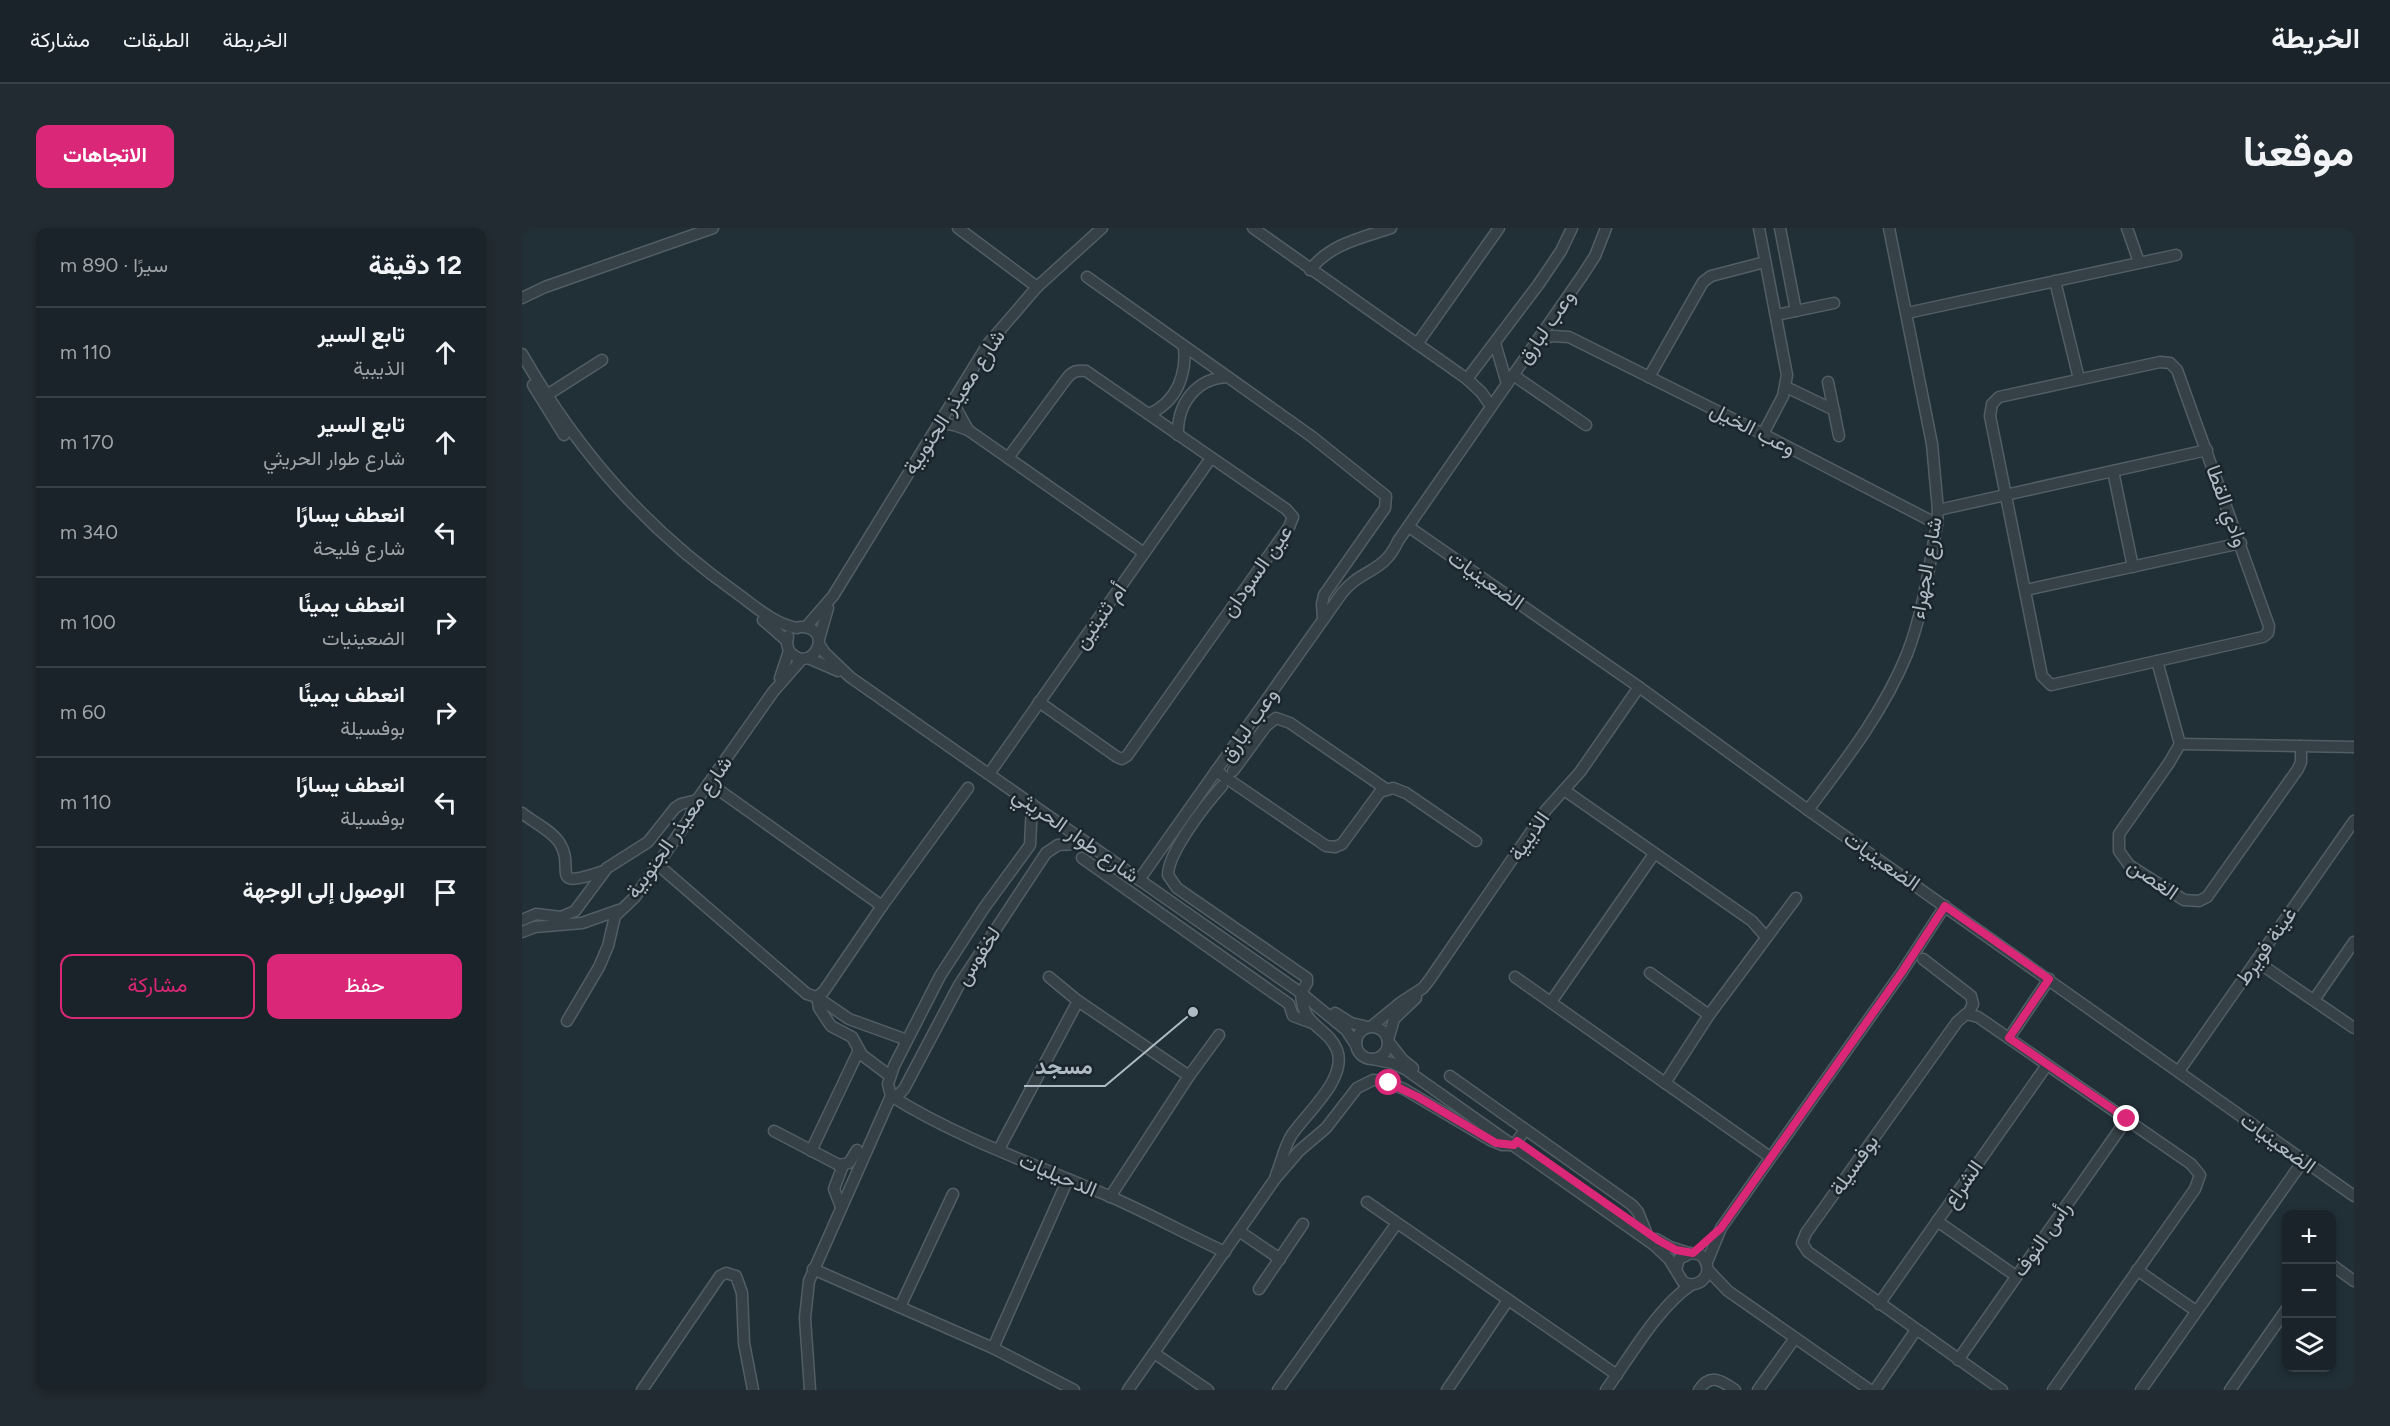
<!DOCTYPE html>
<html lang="ar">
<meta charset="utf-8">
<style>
:root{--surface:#192329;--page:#222b31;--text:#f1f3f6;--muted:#9fa4a8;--line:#374046;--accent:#db2777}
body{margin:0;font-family:Figtree,Vazirmatn,sans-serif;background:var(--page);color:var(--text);direction:rtl}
.controls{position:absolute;right:18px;bottom:18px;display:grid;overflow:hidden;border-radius:12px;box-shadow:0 3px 9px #0003}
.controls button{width:54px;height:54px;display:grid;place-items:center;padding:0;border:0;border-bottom:2px solid var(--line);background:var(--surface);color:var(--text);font:30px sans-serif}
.stop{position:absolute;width:18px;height:18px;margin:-14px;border:4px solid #db2777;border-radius:50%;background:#fff}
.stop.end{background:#db2777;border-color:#fff;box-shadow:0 2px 6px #0008}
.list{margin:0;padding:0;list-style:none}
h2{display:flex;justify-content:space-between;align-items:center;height:78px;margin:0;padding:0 24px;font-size:26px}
h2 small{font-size:20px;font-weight:400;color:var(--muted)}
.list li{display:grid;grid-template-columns:39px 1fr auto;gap:18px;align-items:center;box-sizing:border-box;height:90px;padding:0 24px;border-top:2px solid var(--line)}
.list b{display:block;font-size:22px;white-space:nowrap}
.list p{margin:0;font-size:20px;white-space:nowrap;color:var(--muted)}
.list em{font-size:20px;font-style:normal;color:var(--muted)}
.actions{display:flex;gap:12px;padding:18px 24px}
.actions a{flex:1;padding:14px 0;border:2px solid var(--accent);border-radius:12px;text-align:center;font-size:21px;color:var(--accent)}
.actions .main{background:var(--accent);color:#fff}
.icon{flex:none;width:33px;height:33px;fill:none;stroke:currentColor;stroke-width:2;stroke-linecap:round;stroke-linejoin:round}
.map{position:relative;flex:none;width:1832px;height:1162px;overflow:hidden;direction:ltr;border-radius:12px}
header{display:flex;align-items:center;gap:36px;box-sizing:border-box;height:84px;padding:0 30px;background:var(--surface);border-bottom:2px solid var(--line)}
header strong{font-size:28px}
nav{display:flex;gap:33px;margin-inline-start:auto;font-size:21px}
.intro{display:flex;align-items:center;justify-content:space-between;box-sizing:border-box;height:144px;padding:0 36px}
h1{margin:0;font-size:42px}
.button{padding:15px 27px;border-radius:12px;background:var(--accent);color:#fff;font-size:21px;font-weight:700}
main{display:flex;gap:36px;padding:0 36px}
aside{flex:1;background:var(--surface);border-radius:12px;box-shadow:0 3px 9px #0003}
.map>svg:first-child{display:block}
</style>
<header>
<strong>الخريطة</strong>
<nav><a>الخريطة</a><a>الطبقات</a><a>مشاركة</a></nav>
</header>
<div class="intro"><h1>موقعنا</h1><a class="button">الاتجاهات</a></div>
<main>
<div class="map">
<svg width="1832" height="1162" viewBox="0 0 1832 1162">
<rect width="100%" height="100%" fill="#212f37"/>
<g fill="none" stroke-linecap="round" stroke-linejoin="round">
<!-- minor casing -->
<g stroke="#525e65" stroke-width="13">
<g id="minor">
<path d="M436 0 515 59"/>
<path d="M731 0 945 151 959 164 969 178"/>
<path d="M1237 0 1265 147 1261 168 1241 206"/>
<path d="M1258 0 1274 83"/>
<path d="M1605 0 1617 34"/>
<path d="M788 42C808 16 839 10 869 0"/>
<path d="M565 49 789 208 864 268 863 280 802 367 800 376 801 391"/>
<path d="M1533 53 1557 151"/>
<path d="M0 70 23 59 191 0"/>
<path d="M1385 85 1654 27"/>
<path d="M1254 87 1312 75"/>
<path d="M1015 113 1030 108 1047 109 1241 206 1415 296"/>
<path d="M973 115 985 156"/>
<path d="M895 116 977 0"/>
<path d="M0 126C56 224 124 301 216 366 234 379 252 396 275 400"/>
<path d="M1638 134 1648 135 1655 142 1747 398 1746 405 1741 409 1529 457 1520 448 1468 188 1470 176 1477 169Z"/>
<path d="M991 147 1064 197"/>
<path d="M1127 149 1181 54 1189 48 1243 34"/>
<path d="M945 151 1016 57 1039 23 1050 0"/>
<path d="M1306 154 1317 208"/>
<path d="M11 157 42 207"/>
<path d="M1264 159 1312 182"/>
<path d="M25 167 80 132"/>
<path d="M430 173 446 202"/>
<path d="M627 186C655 174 665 146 662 118"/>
<path d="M417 195 432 197 446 202 622 325"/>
<path d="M656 207C655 176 674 150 706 149"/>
<path d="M486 230 545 150C551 143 555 142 564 143L764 281 771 289 767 299 605 528 600 531 595 529 517 474"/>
<path d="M1591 243 1611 339"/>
<path d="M1416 282 1685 222"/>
<path d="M887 299 1117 459 1286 582 1832 968"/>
<path d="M1504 362 1719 315"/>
<path d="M241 392 265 413"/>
<path d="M284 399 311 368 466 116 515 59 580 0"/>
<path d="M297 411 306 380"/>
<path d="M297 416 303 425 328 449 779 765 824 802 834 817"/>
<path d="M267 423C291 450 314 398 278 399"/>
<path d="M286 430 316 443"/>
<path d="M1635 433 1658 516"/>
<path d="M258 450 267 423 265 416 266 408"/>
<path d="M1658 516 1647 535 1597 606V623L1607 637 1662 672 1677 673 1685 669 1776 541 1779 534V518"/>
<path d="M1658 516 1832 519"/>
<path d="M694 543 804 618 813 619 820 616 858 564 871 560 884 565 954 613"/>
<path d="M711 543 744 498 754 490 768 495 864 561"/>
<path d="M467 546 689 230"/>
<path d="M187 555 360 678"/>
<path d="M700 558C684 576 646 624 646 647L655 660 785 750V755L779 765"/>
<path d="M1042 562 1230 693 1244 709"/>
<path d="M1286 582C1323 533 1362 483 1385 426 1401 385 1407 340 1415 296L1416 282 1410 216 1367 0"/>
<path d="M0 585C11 594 29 602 37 614 55 641 23 663 82 643"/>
<path d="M560 630 767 776 771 788 790 795"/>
<path d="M135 636 285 766 295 769 302 763 360 678 446 560"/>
<path d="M617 652 820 365C839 341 862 345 876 313L1060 48 1073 28 1084 0"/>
<path d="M0 692 14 686 39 689 53 683 85 640 126 614 153 580 159 576 175 572"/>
<path d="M0 704 13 699 60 695 97 682"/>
<path d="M1401 731 1449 768 1451 776 1446 786"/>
<path d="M1734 733 1832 800"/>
<path d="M1128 745 1187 787"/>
<path d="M527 749 556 773 667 848"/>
<path d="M993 749 1248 929"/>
<path d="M295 769 297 780 309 798 330 809 340 827 368 848"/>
<path d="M295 769 327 791 385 812"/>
<path d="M1792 772 1832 714"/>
<path d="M1029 774 1132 626"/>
<path d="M813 785 829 795 846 799"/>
<path d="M45 793 77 739 86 718 93 688 113 669 167 591 175 572 251 464 280 431"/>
<path d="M850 798 878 775 901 760 908 751 1024 582 1058 544 1117 459"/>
<circle cx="850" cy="815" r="16"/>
<path d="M1487 810 1527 751"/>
<path d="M866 812 872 791 894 770"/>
<path d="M866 813 880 831 891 840"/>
<path d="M850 831 870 835 883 841 1132 1017 1147 1031 1161 1054C1180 1063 1194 1042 1179 1027L1169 1025 1157 1031 1154 1042"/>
<path d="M1657 843 1832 593"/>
<path d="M928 848 1110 977 1116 984 1124 1004"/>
<path d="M1143 855 1187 787 1274 670"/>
<path d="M369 868C436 910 514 937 587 968 626 985 664 1006 703 1024"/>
<path d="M369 868 366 856 372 838 418 748 462 680 508 617 510 576"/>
<path d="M252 903 317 937 327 935 335 922"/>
<path d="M477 921 556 773"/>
<path d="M289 923 337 822"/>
<path d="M754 947C759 935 762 920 769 908 783 886 826 851 815 822 806 799 780 799 779 765"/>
<path d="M588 969 667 848 697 807"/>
<path d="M845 974 1095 1147"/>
<path d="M319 979 312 961 321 937"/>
<path d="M1415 993 1494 1048"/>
<path d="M717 1003 758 1031"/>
<path d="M1134 1011 1148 1019 1167 1025"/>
<path d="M1185 1034 1199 1000 1380 744 1423 678"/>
<path d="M1810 1037 1832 1053"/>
<path d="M291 1041 471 1120 552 1162"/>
<path d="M1186 1042 1206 1063 1348 1162"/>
<path d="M1615 1042 1674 1083"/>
<path d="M737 1061 781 996"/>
<path d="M1357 1076 1525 837"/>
<path d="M378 1079 431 966"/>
<path d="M471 1120 546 951"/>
<path d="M632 1125 686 1162"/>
<path d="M1436 1132 1605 891"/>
<path d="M120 1162 198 1048 204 1045 214 1048 220 1065 222 1115 231 1162"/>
<path d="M288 1162 283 1090 287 1053 369 868 376 867 382 861 437 757 524 625 536 617 566 615"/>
<path d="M606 1162 753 951 777 923 804 900 835 860 851 852 862 853 882 861 968 912 980 917H992L1003 902"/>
<path d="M756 1162 875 995"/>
<path d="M925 1162 986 1072"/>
<path d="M1084 1162C1108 1129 1136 1079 1169 1057"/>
<path d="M1177 1162C1188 1145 1199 1152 1213 1162"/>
<path d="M1236 1162 1273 1110"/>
<path d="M1353 1162 1394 1102"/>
<path d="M1480 1162 1286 1024 1280 1015 1284 1005 1435 794 1444 786 1456 789 1669 936 1678 947 1673 961 1531 1162"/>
<path d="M1619 1162 1781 933"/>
<path d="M1708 1162 1764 1082"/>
</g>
</g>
<!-- minor -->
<use href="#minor" stroke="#354047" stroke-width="10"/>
</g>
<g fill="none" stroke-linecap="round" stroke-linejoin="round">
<!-- route -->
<path stroke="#db2777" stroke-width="8" d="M867 855 896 869 974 915 992 917 995 913 1136 1012 1154 1022 1171 1025 1199 1000 1380 744 1423 678 1527 751 1487 810 1605 891"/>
</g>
<g text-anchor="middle" stroke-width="5" stroke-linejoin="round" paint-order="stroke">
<!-- street labels -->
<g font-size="21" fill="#afbbc4" stroke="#1a252c">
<text transform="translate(1024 99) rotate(-55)" y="7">وعب لبارق</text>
<text transform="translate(432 174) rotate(-57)" y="7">شارع معيذر الجنوبية</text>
<text transform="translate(1231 201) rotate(27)" y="7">وعب الخيل</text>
<text transform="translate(1705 278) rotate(70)" y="7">وادي القطا</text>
<text transform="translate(1404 340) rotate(-80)" y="7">شارع الجهراء</text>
<text transform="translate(735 343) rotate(-55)" y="7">عين السودان</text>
<text transform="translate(964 352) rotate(35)" y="7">الضعينيات</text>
<text transform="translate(578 388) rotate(-55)" y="7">أم ثنيتين</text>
<text transform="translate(727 497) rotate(-55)" y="7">وعب لبارق</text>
<text transform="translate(157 599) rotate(-55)" y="7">شارع معيذر الجنوبية</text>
<text transform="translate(554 607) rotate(35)" y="7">شارع طوار الحريثي</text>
<text transform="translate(1007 608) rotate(-55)" y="7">الذيبية</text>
<text transform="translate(1360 633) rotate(35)" y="7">الضعينيات</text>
<text transform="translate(1631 651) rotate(35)" y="7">الغصن</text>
<text transform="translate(1744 718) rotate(-55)" y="7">غينة فويرط</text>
<text transform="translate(456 728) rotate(-57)" y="7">لخفوس</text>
<text transform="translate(1756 915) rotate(36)" y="7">الضعينيات</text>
<text transform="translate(1332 937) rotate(-55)" y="7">بوفسيلة</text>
<text transform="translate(536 947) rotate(23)" y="7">الدحيليات</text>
<text transform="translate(1441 956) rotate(-55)" y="7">الشراع</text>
<text transform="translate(1520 1011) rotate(-55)" y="7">رأس النوف</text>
</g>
</g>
<!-- callouts -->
<path fill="none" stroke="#afbbc4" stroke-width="2" d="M671 784L583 858H502"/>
<circle fill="#afbbc4" stroke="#1a252c" stroke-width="2" cx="671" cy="784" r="6"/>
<g font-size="22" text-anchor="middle" font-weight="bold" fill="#afbbc4" stroke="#1a252c" stroke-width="5" stroke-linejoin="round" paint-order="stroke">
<text x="542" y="846">مسجد</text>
</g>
</svg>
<div class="controls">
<button>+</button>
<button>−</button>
<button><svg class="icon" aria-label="layers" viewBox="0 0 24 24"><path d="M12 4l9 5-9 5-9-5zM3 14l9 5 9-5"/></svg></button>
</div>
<div class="stop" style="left:867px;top:855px"></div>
<div class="stop end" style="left:1605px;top:891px"></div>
</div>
<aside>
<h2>12 دقيقة<small>سيرًا · 890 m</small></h2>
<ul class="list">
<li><svg class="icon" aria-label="ahead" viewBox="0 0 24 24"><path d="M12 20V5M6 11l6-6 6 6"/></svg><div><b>تابع السير</b><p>الذيبية</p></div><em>110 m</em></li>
<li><svg class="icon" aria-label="ahead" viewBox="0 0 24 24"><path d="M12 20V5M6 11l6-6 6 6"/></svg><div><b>تابع السير</b><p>شارع طوار الحريثي</p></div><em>170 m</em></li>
<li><svg class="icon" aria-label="left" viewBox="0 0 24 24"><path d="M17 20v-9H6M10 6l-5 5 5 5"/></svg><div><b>انعطف يسارًا</b><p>شارع فليحة</p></div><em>340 m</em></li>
<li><svg class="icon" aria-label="right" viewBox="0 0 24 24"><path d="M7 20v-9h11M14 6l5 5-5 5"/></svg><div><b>انعطف يمينًا</b><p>الضعينيات</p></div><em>100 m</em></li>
<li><svg class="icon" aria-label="right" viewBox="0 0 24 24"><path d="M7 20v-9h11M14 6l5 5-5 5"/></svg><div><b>انعطف يمينًا</b><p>بوفسيلة</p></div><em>60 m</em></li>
<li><svg class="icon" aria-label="left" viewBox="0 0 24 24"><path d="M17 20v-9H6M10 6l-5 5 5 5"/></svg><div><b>انعطف يسارًا</b><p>بوفسيلة</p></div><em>110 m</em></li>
<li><svg class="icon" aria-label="arrive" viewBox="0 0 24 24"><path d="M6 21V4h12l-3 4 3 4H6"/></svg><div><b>الوصول إلى الوجهة</b></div></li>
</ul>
<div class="actions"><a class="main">حفظ</a><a>مشاركة</a></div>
</aside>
</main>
